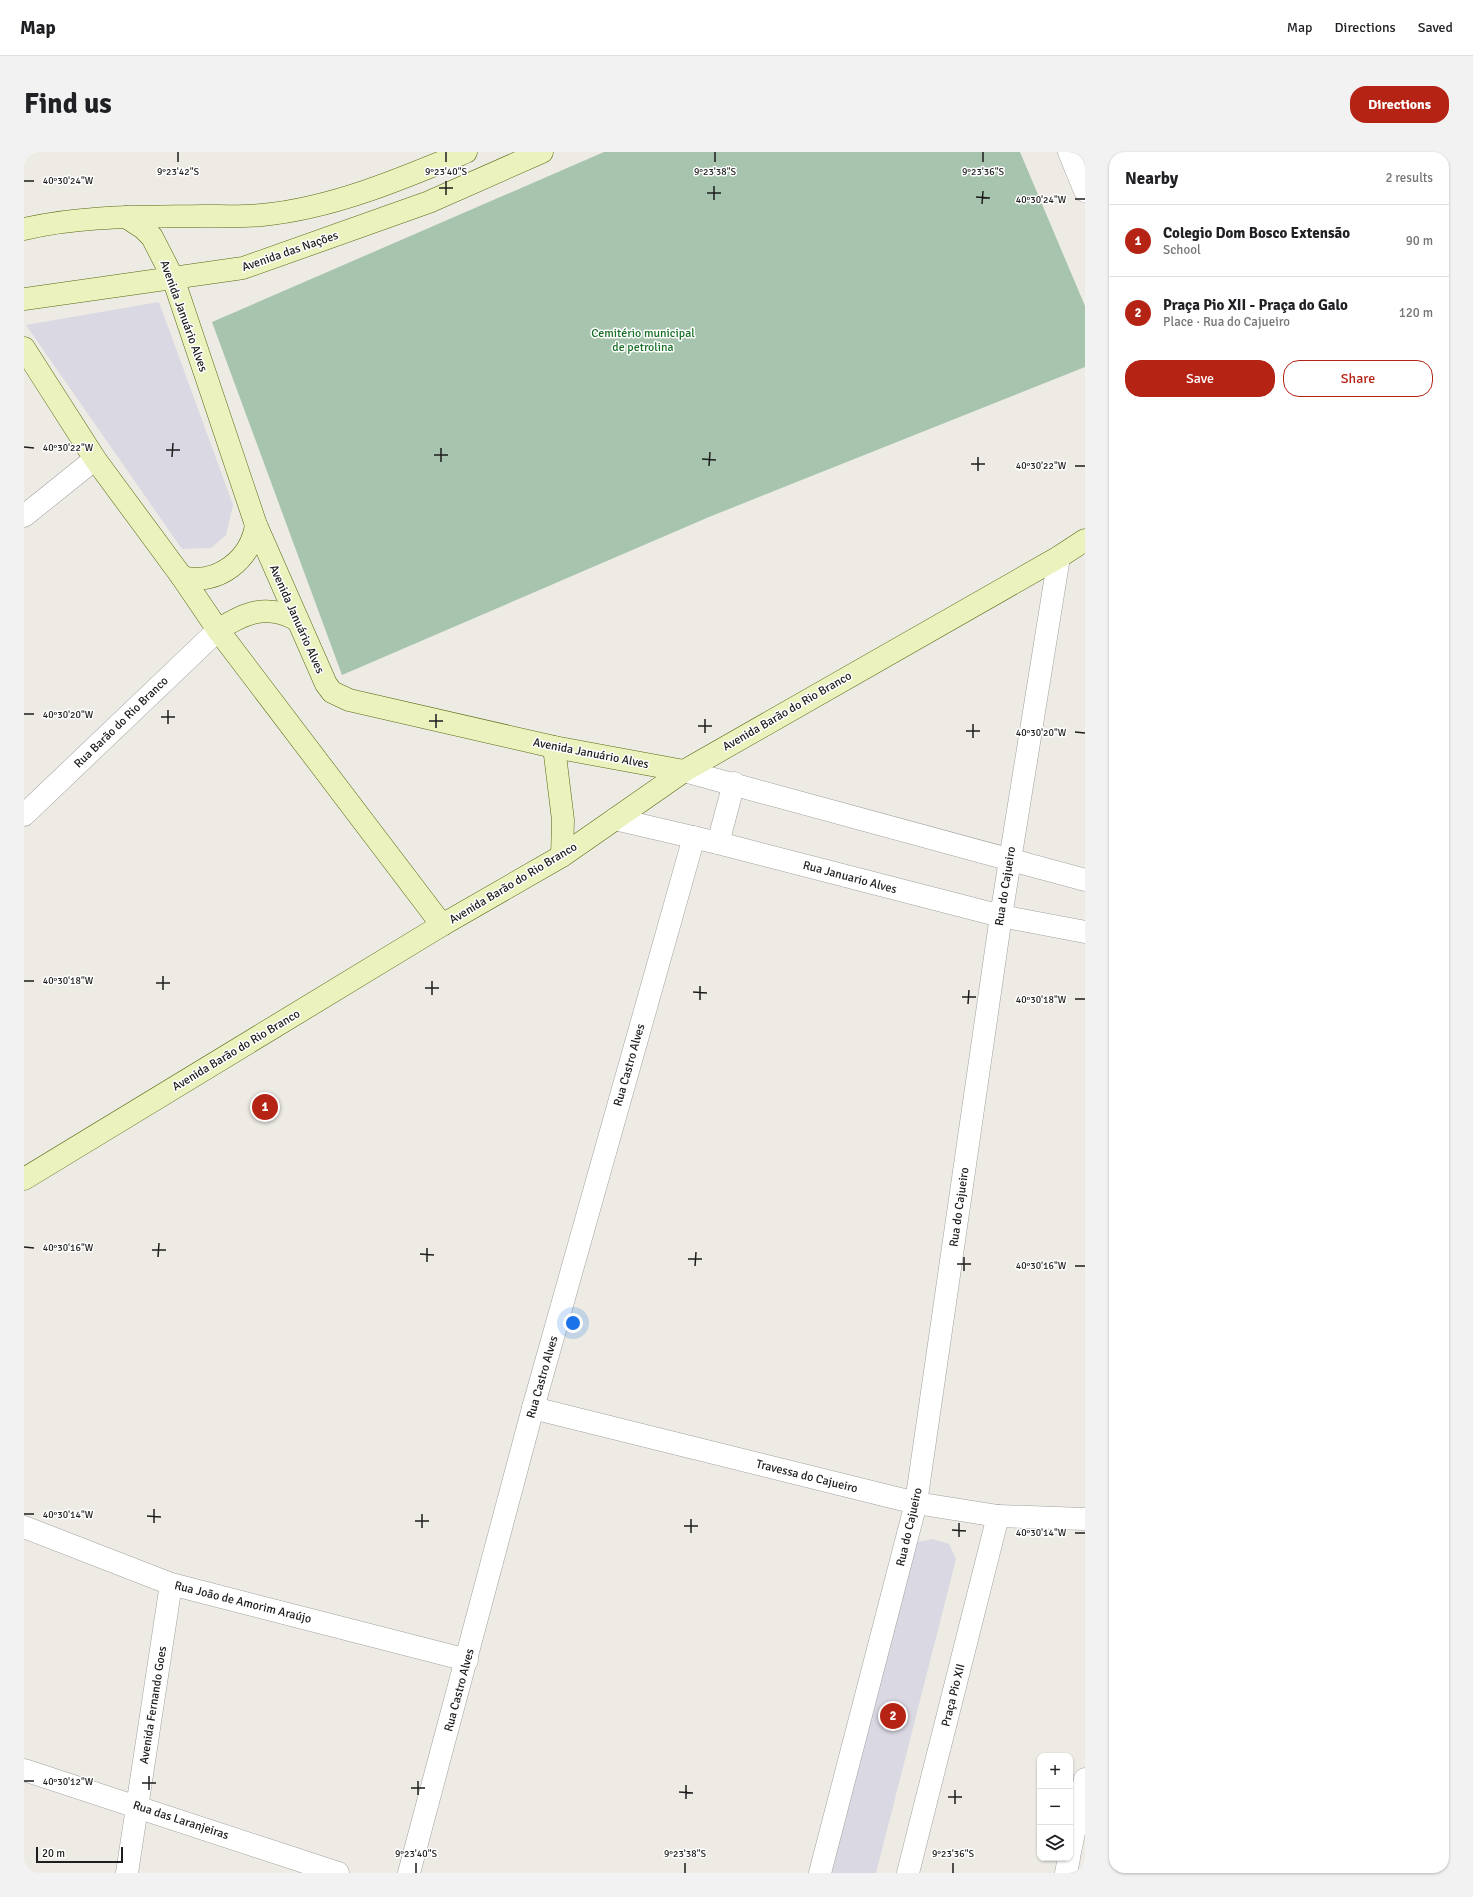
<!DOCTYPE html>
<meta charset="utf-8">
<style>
:root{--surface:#fff;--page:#f2f2f2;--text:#202124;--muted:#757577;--line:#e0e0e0;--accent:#b52315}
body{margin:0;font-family:Signika,sans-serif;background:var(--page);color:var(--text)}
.controls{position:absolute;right:12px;bottom:12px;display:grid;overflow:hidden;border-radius:8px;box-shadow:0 1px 3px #0004}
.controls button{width:36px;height:36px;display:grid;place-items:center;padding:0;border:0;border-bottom:1px solid var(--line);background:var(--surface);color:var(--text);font:20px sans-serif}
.scale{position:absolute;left:12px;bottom:10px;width:87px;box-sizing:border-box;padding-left:4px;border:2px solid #1d1d1d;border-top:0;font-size:11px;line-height:14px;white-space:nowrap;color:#1d1d1d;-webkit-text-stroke:3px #fff;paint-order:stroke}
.you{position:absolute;left:549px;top:1171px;width:14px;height:14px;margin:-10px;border:3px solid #fff;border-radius:50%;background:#1a73e8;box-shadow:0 0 0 6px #1a73e833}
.badge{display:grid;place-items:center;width:26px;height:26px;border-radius:50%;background:var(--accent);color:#fff;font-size:13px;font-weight:700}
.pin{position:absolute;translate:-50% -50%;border:2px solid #fff;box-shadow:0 1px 4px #0006}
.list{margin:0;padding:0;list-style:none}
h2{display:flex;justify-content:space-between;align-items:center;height:52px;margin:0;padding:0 16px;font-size:17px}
h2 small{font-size:13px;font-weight:400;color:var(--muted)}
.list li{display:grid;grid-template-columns:26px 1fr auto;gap:12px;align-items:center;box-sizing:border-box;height:72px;padding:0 16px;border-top:1px solid var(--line)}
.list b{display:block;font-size:15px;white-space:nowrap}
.list p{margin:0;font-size:13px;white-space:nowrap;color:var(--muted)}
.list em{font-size:13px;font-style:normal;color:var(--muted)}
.actions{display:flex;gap:8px;padding:12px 16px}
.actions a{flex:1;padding:9px 0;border:1px solid var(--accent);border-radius:16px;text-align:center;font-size:14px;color:var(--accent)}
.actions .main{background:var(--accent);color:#fff}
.icon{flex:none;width:22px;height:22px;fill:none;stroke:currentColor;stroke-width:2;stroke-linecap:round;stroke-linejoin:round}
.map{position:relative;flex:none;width:1061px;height:1721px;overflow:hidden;border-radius:16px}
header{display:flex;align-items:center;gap:24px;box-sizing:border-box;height:56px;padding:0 20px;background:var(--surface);border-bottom:1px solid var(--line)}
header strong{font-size:19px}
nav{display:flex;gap:22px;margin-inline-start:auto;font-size:14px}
.intro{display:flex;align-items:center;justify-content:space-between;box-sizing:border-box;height:96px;padding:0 24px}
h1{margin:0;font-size:28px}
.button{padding:10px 18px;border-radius:16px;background:var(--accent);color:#fff;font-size:14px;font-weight:700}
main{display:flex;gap:24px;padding:0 24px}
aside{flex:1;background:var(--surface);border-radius:16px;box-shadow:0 1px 3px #0004}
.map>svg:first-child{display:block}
</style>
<header>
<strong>Map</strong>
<nav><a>Map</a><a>Directions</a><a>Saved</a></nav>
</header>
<div class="intro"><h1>Find us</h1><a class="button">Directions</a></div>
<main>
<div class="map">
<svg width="1061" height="1721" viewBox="0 0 1061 1721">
<rect width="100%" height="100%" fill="#edebe4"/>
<!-- cemetery -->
<path fill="#a7c4ae" d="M580 0H996L1061 154V215L685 365 318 523 188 170Z"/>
<!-- plaza -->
<g fill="#d9d8e3">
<path d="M135 150 209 353 202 383 187 396 158 397 2 173Z"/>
<path d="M909 1387 925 1392 932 1407 852 1721H807L889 1391Z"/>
</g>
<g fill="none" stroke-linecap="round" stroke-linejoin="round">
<!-- street casing -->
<g stroke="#a1a1a1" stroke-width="23">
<g id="street">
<path d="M1045 0 1061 39"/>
<path d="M0 364 71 307"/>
<path d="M660 619 1061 728"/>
<path d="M0 663 194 478"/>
<path d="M591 667 694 691 977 764 1061 780"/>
<path d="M694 691 710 631"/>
<path d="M509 1256 892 1351 974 1364 1061 1367"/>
<path d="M0 1375 147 1432 443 1508"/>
<path d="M0 1618 314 1721"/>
<path d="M1046 1700 1061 1627"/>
<path d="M103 1721 147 1432"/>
<path d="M385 1721 509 1256 670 685"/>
<path d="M796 1721 892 1351 977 764 1035 405"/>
<path d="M884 1721 974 1364"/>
<path d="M1042 1721 1045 1706"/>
</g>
</g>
<!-- secondary casing -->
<g stroke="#576810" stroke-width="23">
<g id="secondary">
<path d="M102 65 119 76 128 85 149 126 232 373 302 532 308 540 325 548 530 595 660 619"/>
<path d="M0 77C61 63 118 65 180 64 199 64 219 65 238 63 309 56 377 27 442 0"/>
<path d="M0 147 219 116 405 50 518 0"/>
<path d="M0 196 71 307 158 425 194 478 418 773"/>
<path d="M158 425C194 434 227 407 232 373"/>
<path d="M194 478C220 461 243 451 273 468"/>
<path d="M530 595 539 668 538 704"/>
<path d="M0 1027 418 773 538 704 660 619 1035 405 1061 388"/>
</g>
</g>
<!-- street -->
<use href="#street" stroke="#fff" stroke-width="22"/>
<!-- secondary -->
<use href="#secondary" stroke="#ebf2bd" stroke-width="22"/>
</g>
<!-- ticks -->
<path fill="none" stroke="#1d1d1d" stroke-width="1.5" d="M154 10V0M422 10V0M691 10V0M959 10V0M0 29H10M415 36H429M683 41H697M422 43V29M952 45 966 46M1051 47H1061M690 48V34M958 52 959 39M0 295 10 296M142 298H156M410 303H424M148 305 149 291M678 307 692 308M417 310V296M947 312H961M685 314 686 300M1051 314H1061M954 319V305M0 562H10M137 565H151M405 569H419M144 572V558M674 574H688M412 576V562M942 579H956M1051 580 1061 581M681 581V567M949 586V572M0 829H10M132 831H146M401 836H415M139 838V824M669 840 683 841M408 843V829M938 845H952M1051 847H1061M676 848V834M944 852 945 838M0 1095 10 1096M128 1098H142M396 1102 410 1103M134 1105 135 1091M664 1107H678M403 1110V1096M933 1112H947M671 1114 672 1100M1051 1114H1061M940 1119V1105M0 1362H10M123 1364 137 1365M391 1369H405M130 1371V1357M660 1374H674M398 1376V1362M928 1378 942 1379M667 1381V1367M1051 1381H1061M935 1385V1371M0 1629H10M118 1631H132M387 1636H401M125 1638V1624M655 1640 669 1641M394 1643V1629M924 1645H938M662 1647V1633M931 1652V1638M392 1721V1711M661 1721V1711M929 1721V1711"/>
<g text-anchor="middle" stroke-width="3" stroke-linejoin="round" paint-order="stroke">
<!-- street labels -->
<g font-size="12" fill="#1d1d1d" stroke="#fff">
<text transform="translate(266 99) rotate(-19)" y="4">Avenida das Nações</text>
<text transform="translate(160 164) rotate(70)" y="4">Avenida Januário Alves</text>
<text transform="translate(273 467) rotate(66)" y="4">Avenida Januário Alves</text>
<text transform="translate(763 559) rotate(-30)" y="4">Avenida Barão do Rio Branco</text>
<text transform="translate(97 570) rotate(-44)" y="4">Rua Barão do Rio Branco</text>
<text transform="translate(567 601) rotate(11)" y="4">Avenida Januário Alves</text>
<text transform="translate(826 725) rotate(15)" y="4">Rua Januario Alves</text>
<text transform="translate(489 731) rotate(-31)" y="4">Avenida Barão do Rio Branco</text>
<text transform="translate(981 734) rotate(-81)" y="4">Rua do Cajueiro</text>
<text transform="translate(212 898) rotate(-31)" y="4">Avenida Barão do Rio Branco</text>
<text transform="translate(605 913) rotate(-74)" y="4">Rua Castro Alves</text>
<text transform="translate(935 1055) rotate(-82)" y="4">Rua do Cajueiro</text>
<text transform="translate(518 1225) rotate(-74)" y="4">Rua Castro Alves</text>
<text transform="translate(783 1324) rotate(14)" y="4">Travessa do Cajueiro</text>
<text transform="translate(885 1375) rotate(-77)" y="4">Rua do Cajueiro</text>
<text transform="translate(219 1450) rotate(14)" y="4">Rua João de Amorim Araújo</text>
<text transform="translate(435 1538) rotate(-75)" y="4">Rua Castro Alves</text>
<text transform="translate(929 1543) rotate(-76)" y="4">Praça Pio XII</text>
<text transform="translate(129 1553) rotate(-81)" y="4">Avenida Fernando Goes</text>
<text transform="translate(157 1668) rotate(18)" y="4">Rua das Laranjeiras</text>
</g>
<!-- park labels -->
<g font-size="12" fill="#176f26" stroke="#fff">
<text x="619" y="185">Cemitério municipal<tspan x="619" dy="14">de petrolina</tspan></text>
</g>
</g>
<g font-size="10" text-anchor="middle" fill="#1d1d1d" stroke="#fff" stroke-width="3" stroke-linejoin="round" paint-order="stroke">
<text x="154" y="23">9°23'42"S</text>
<text x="422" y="23">9°23'40"S</text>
<text x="691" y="23">9°23'38"S</text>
<text x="959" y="23">9°23'36"S</text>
<text x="44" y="32">40°30'24"W</text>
<text x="1017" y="51">40°30'24"W</text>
<text x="44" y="299">40°30'22"W</text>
<text x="1017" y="317">40°30'22"W</text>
<text x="44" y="566">40°30'20"W</text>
<text x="1017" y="584">40°30'20"W</text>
<text x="44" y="832">40°30'18"W</text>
<text x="1017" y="851">40°30'18"W</text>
<text x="44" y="1099">40°30'16"W</text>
<text x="1017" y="1117">40°30'16"W</text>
<text x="44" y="1366">40°30'14"W</text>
<text x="1017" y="1384">40°30'14"W</text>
<text x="44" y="1633">40°30'12"W</text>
<text x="392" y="1705">9°23'40"S</text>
<text x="661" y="1705">9°23'38"S</text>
<text x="929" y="1705">9°23'36"S</text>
</g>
</svg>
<div class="controls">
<button>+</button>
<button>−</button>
<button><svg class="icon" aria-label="layers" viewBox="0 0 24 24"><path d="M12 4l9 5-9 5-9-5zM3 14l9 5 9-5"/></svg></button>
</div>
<div class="scale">20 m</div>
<div class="you"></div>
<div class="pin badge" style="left:241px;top:955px">1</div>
<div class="pin badge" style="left:869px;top:1564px">2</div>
</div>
<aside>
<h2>Nearby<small>2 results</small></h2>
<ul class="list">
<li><span class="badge">1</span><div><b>Colegio Dom Bosco Extensão</b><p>School</p></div><em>90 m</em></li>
<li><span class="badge">2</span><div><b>Praça Pio XII - Praça do Galo</b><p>Place · Rua do Cajueiro</p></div><em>120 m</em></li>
</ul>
<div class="actions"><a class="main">Save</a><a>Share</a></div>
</aside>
</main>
